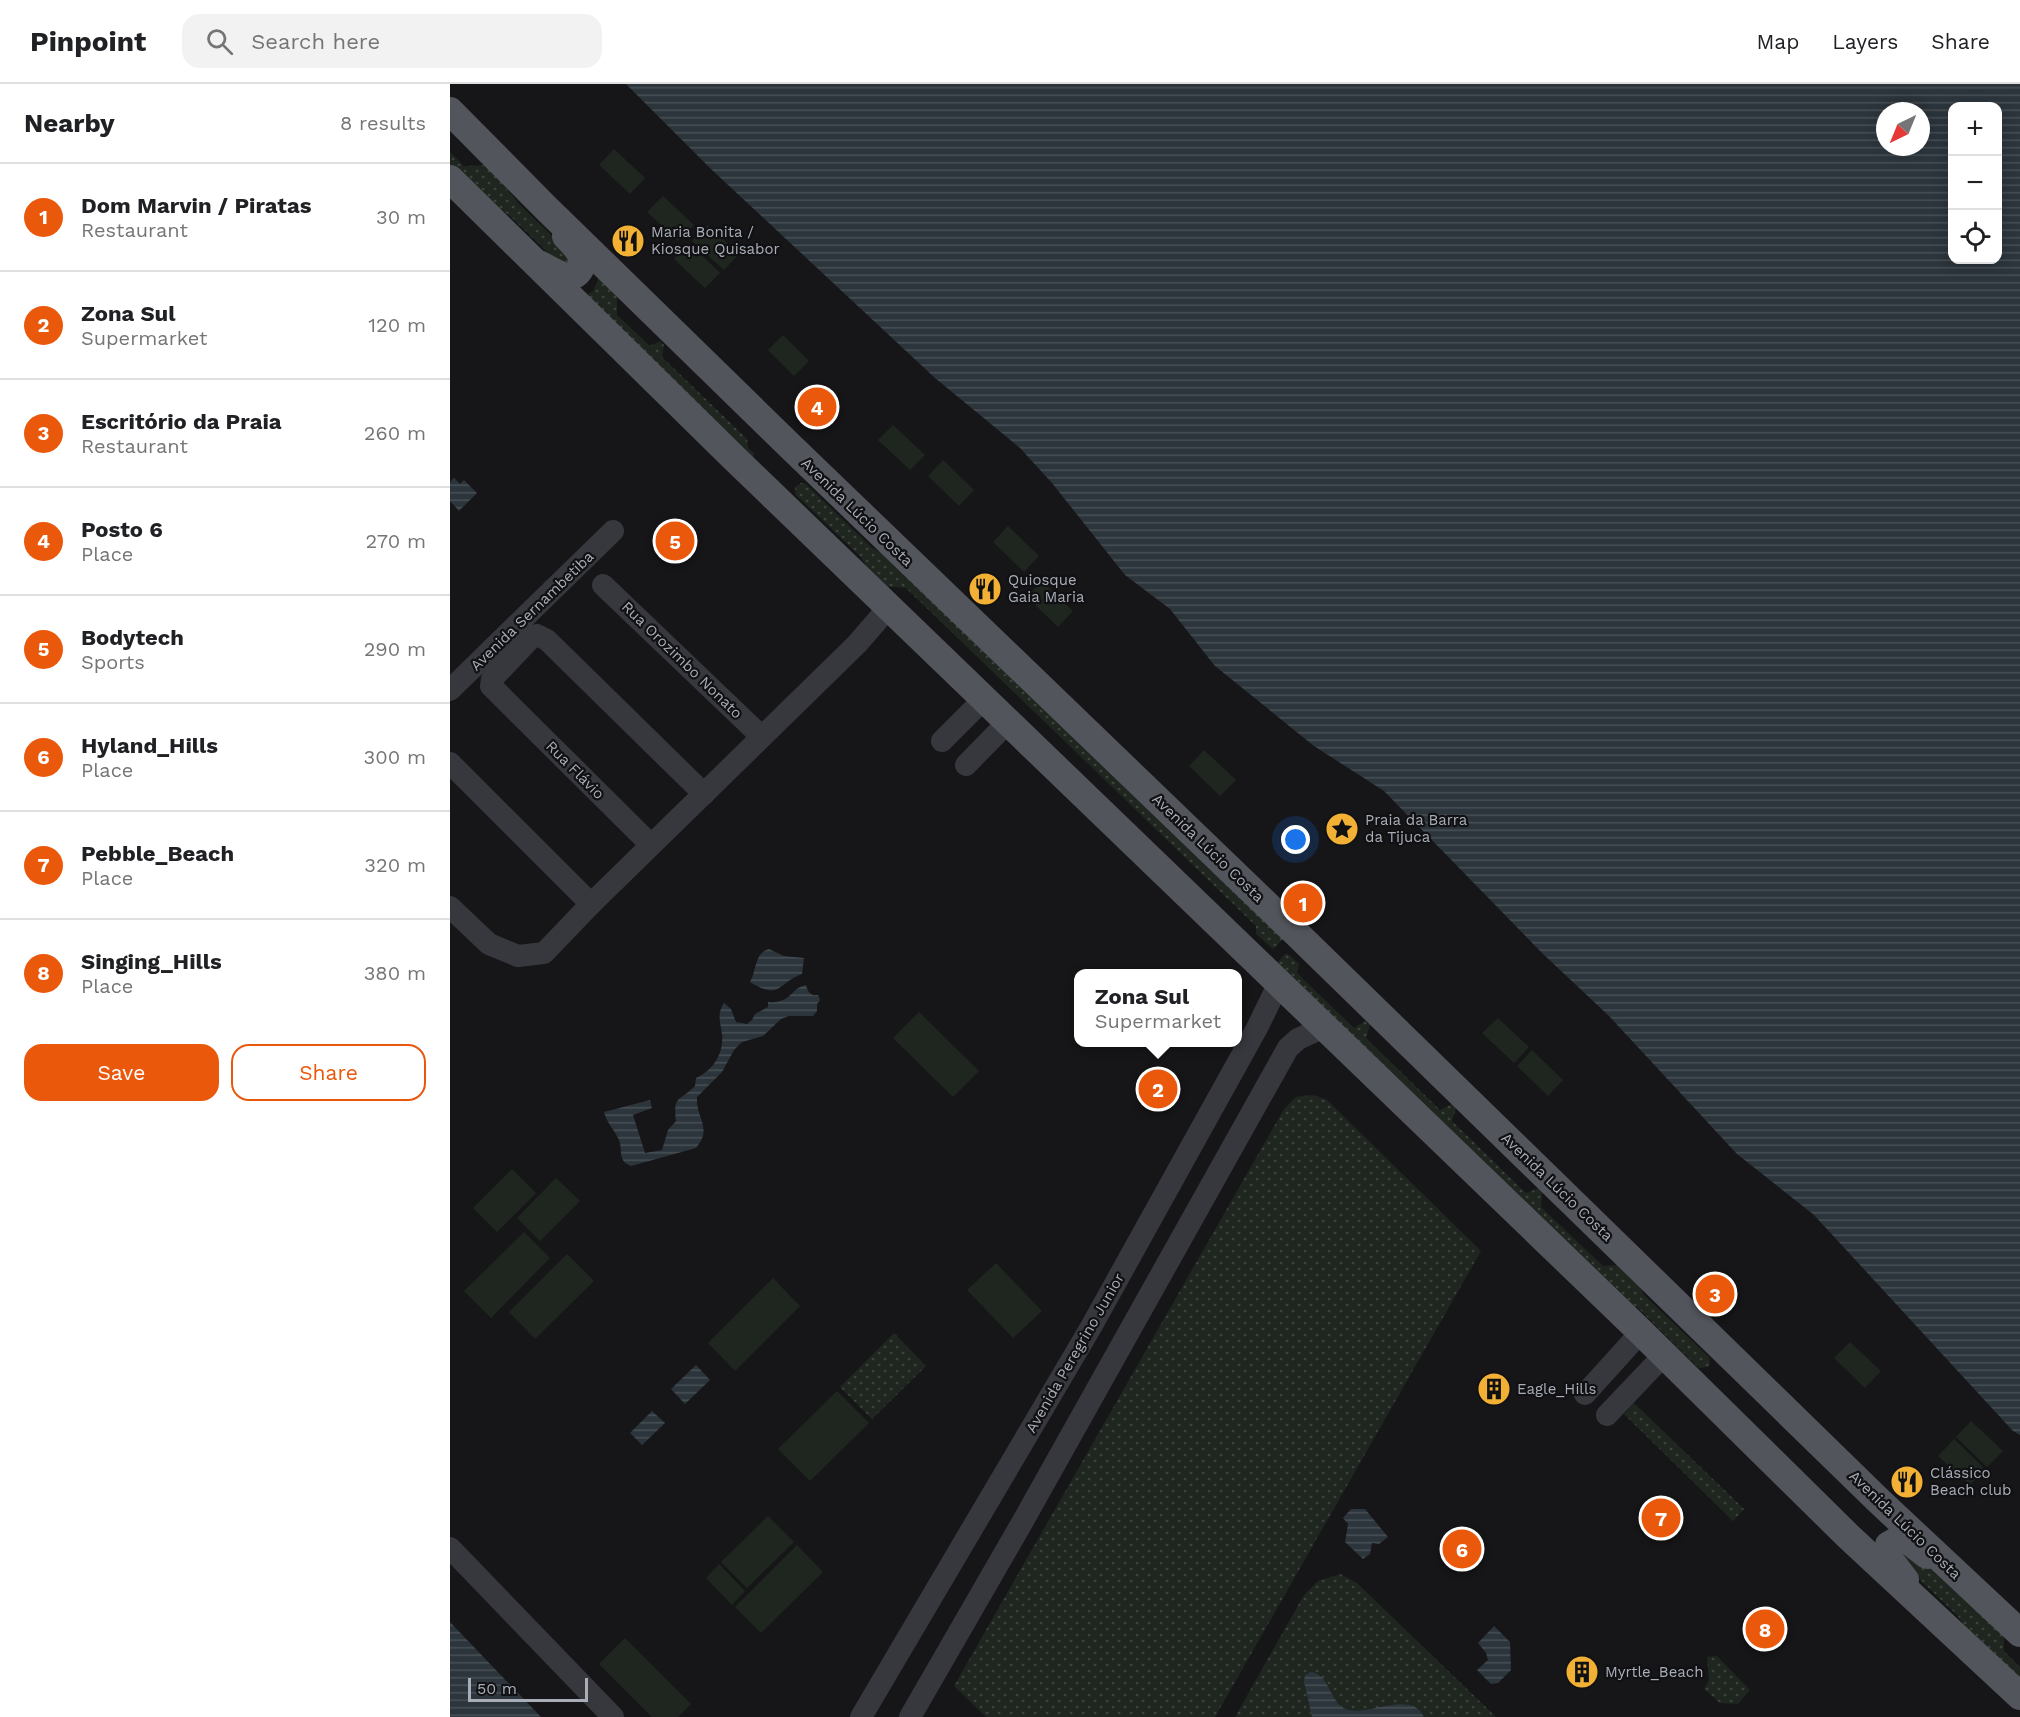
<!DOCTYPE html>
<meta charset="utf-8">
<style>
:root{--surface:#fff;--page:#f2f2f2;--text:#202124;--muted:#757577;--line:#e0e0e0;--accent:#ea580c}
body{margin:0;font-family:"Work Sans",sans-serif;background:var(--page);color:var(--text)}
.controls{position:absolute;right:18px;top:18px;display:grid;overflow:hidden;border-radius:12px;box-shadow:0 3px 15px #0003}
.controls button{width:54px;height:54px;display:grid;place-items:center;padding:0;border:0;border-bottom:2px solid var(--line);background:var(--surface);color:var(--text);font:30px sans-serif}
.compass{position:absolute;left:1426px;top:18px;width:54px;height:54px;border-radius:50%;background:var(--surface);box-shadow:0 3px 15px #0003;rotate:223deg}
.scale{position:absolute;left:18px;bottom:15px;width:120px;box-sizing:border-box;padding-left:6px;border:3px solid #a8adb8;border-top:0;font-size:16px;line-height:21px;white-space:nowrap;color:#a8adb8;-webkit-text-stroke:4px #111113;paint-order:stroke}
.you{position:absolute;left:846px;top:756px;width:21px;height:21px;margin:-15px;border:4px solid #fff;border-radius:50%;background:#1a73e8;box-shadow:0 0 0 9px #1a73e833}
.badge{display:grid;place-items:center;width:39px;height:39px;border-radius:50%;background:var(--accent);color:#fff;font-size:20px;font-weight:700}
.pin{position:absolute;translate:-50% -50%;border:3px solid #fff;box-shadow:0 2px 6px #0006}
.popup{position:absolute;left:624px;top:885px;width:168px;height:78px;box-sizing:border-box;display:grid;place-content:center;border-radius:12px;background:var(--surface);filter:drop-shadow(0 2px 4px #0005);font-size:20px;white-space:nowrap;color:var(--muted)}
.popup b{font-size:22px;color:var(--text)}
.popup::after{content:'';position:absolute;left:50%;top:100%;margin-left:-12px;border:12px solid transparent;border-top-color:var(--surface)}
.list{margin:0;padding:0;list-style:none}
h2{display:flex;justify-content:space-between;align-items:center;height:78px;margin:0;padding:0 24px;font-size:26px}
h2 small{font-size:20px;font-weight:400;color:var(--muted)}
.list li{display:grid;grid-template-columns:39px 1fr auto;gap:18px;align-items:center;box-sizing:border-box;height:108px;padding:0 24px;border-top:2px solid var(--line)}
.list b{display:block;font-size:22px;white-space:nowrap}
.list p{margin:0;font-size:20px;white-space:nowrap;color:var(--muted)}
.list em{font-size:20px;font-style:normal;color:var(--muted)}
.actions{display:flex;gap:12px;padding:18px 24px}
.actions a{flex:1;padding:14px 0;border:2px solid var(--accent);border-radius:18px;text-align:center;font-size:21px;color:var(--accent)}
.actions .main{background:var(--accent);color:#fff}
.icon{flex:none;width:33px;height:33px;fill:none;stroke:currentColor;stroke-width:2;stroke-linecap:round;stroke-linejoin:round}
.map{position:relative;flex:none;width:1570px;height:1633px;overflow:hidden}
header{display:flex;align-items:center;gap:36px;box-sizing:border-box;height:84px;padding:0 30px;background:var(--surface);border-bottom:2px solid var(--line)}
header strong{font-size:28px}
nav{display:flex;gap:33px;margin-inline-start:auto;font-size:21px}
.search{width:420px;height:54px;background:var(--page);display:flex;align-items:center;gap:15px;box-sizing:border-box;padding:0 21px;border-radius:18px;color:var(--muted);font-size:22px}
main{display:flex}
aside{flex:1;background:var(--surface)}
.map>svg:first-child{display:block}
</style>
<header>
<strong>Pinpoint</strong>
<div class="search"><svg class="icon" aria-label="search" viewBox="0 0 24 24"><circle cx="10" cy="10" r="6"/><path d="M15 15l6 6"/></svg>Search here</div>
<nav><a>Map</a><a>Layers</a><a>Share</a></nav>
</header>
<main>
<aside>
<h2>Nearby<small>8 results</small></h2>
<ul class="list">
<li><span class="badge">1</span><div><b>Dom Marvin / Piratas</b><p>Restaurant</p></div><em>30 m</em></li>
<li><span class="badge">2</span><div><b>Zona Sul</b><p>Supermarket</p></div><em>120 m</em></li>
<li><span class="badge">3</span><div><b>Escritório da Praia</b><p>Restaurant</p></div><em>260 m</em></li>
<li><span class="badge">4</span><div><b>Posto 6</b><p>Place</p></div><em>270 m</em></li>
<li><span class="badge">5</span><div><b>Bodytech</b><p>Sports</p></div><em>290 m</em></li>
<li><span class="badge">6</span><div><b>Hyland_Hills</b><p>Place</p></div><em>300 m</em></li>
<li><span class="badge">7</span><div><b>Pebble_Beach</b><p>Place</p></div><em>320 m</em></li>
<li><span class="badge">8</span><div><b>Singing_Hills</b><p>Place</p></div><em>380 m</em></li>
</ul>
<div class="actions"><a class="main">Save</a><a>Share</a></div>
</aside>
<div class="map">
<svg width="1570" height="1633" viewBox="0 0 1570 1633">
<defs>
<pattern id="grass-dots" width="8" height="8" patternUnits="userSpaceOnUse" patternTransform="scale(1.5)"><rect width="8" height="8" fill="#1e261f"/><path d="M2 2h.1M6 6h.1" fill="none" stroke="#3c433d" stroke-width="1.8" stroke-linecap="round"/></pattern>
<pattern id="water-rules" width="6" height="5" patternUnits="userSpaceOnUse" patternTransform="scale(1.5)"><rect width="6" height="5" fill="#2c353c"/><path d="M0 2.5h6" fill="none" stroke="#485056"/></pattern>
</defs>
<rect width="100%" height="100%" fill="#161618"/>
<!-- grass -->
<g fill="url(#grass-dots)">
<path d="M0 68 14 82 37 81 70 121 125 174 113 183 60 132 42 119 0 83Z"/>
<path d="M150 192 167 208V231L200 262 210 257 214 261 212 273 297 355 298 364 304 369V374L136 211 143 207Z"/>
<path d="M351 399H355L422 464 442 474 835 853 823 865 806 850V842L456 504 433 502 421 491 411 473 346 411 345 403Z"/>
<path d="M835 870H838L849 880 847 889 904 944 915 937 920 941 916 954 990 1026 1002 1020 1006 1024 1002 1037 1076 1109 1089 1104 1092 1108 1091 1123 1153 1182 1169 1181 1183 1190 1194 1211 1259 1273 1260 1280 1258 1283 1249 1284 1188 1224 1165 1212 825 881Z"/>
<path d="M862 1011 876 1015 1031 1167 765 1633H536L504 1602 834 1025 846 1013Z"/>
<path d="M444 1249 476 1282 422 1335 390 1303Z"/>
<path d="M1184 1319 1294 1425 1283 1437 1174 1330Z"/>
<path d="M1459 1463 1554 1548V1567L1570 1583V1600L1524 1557 1508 1532 1447 1474Z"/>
<path d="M890 1490 907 1499 1046 1633H785L854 1511 868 1497Z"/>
<path d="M1267 1572 1300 1606 1288 1620 1270 1619 1254 1605 1259 1596 1257 1573Z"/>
</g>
<!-- pitch -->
<g fill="#1e261f">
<path d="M164 65 195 94 180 110 149 81Z"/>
<path d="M213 112 244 141 228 157 197 128Z"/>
<path d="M258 141 289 170 274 186 242 157Z"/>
<path d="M239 159 270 189 255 204 224 175Z"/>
<path d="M333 251 359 277 344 292 318 266Z"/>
<path d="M443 341 475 371 460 386 428 356Z"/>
<path d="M493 376 524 406 509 422 478 392Z"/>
<path d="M558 442 589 472 574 488 543 458Z"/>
<path d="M592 497 623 527 608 543 577 513Z"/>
<path d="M754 666 786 696 770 712 739 682Z"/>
<path d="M469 928 529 987 503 1013 443 954Z"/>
<path d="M1048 934 1079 963 1064 979 1032 949Z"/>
<path d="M1082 966 1113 996 1098 1012 1067 982Z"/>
<path d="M62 1085 86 1109 47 1148 23 1124Z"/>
<path d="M106 1094 130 1117 90 1157 67 1134Z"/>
<path d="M74 1148 100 1174 41 1234 14 1207Z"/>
<path d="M117 1170 144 1197 85 1255 59 1228Z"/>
<path d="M546 1179 592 1227 563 1254 517 1206Z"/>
<path d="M323 1194 350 1222 285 1287 258 1259Z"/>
<path d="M1400 1258 1431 1287 1415 1304 1384 1274Z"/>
<path d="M387 1307 419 1339 360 1397 328 1365Z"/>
<path d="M1521 1337 1553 1367 1537 1383 1506 1353Z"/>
<path d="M1504 1355 1535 1385 1520 1401 1488 1372Z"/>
<path d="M318 1432 344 1458 297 1504 271 1478Z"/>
<path d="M347 1461 373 1488 311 1549 285 1523Z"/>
<path d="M269 1480 295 1507 282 1521 256 1494Z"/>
<path d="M175 1554 241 1620 228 1633H202L149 1580Z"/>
</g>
<!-- water -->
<g fill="url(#water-rules)" fill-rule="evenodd">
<path d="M176 0H1570V1351L1563 1347 1364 1131 1287 1070 1159 932 1092 869 934 707 864 662 765 582 720 525 675 491 602 399 570 364 485 294 261 85ZM1502 22H1548V176H1502ZM1435 27H1471V63H1435Z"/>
<path d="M4 394 10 400 14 396 27 409 9 427 0 417V398Z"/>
<path d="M319 865 334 872 354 874 352 890C327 899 331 917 300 898 307 886 304 869 319 865Z"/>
<path d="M356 901C358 908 360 912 368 911L370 916 367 920V927L363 932H339L331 935 313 952 292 958 284 966 272 988 247 1013C246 1036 263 1043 246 1064L181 1082C166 1076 174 1065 168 1054 163 1044 157 1039 154 1028L200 1016 202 1024 183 1031 195 1069 212 1066 218 1046 226 1037C223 1011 229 1018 245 1002L246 994C262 987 274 970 272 951 271 939 266 931 274 919L281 925 286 938 297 940 302 936 305 930 318 923V918C342 920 340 904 356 901Z"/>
<path d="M246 1281 260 1296 235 1320 221 1305Z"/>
<path d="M202 1327 215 1339 192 1361 180 1349Z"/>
<path d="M901 1425H915L938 1453 929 1460 922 1459 920 1470 913 1475 895 1458 898 1440 893 1434Z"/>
<path d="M0 1538 91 1633H0Z"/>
<path d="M1044 1542 1060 1558 1061 1586 1048 1599 1041 1600 1027 1586 1038 1576 1036 1569 1028 1559Z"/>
<path d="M861 1588C881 1590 879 1622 899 1626 920 1631 962 1606 974 1633H862L854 1597 855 1591Z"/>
</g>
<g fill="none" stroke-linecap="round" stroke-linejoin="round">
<!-- minor -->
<g stroke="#37383d" stroke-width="22">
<path d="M153 501 311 652"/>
<path d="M0 606 163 447"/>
<path d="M492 657 535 614"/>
<path d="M0 679 141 820"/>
<path d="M516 681 559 637"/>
<path d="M201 761 41 602 42 595 82 553 87 551 97 556 254 710"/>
<path d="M0 823 39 860 68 872 94 869 141 820 407 560 439 523"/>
<path d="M1135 1310 1191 1248"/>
<path d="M1157 1331 1214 1271"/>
<path d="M0 1464 163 1633"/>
<path d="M411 1633 641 1243 807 944 829 899"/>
<path d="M460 1633 573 1437 838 964 848 955 874 943"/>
</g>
<!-- major -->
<g stroke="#53555c" stroke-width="28">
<path d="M0 27 95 123 341 363 846 849 1429 1417 1570 1549"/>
<path d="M0 95 283 373 1191 1248 1398 1452 1570 1612"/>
<path d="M89 180C97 184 106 190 114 192 127 195 135 182 131 171 128 164 121 157 116 152"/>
<path d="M1455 1496 1439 1475V1461L1450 1455 1459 1457 1477 1471"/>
</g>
</g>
<!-- icons -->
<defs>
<g id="restaurant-disc" transform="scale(1.725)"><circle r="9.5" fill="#f2b134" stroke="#111113"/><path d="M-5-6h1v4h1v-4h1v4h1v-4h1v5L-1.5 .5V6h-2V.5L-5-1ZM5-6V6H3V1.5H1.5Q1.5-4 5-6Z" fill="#111"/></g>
<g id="sight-disc" transform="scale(1.725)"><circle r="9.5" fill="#f2b134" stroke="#111113"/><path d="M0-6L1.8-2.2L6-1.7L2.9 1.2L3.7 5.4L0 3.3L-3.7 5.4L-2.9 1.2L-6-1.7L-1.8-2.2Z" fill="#111"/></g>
<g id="building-disc" transform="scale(1.725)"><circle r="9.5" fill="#f2b134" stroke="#111113"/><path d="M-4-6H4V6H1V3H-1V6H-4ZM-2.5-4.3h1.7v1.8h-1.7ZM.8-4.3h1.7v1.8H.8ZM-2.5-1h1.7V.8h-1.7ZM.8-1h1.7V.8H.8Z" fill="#111"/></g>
</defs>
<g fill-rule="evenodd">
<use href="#restaurant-disc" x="178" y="157"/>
<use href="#restaurant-disc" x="535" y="505"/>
<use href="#sight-disc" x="892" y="745"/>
<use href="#building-disc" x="1044" y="1305"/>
<use href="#restaurant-disc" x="1457" y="1398"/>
<use href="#building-disc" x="1132" y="1588"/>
</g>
<g text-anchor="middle" stroke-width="4.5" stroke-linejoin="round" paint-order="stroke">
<!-- poi labels -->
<g font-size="15" fill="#a8adb8" stroke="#111113" text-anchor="start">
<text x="201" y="153">Maria Bonita /<tspan x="201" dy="17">Kiosque Quisabor</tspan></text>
<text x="558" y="501">Quiosque<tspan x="558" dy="17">Gaia Maria</tspan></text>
<text x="915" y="741">Praia da Barra<tspan x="915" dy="17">da Tijuca</tspan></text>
<text x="1067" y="1310">Eagle_Hills</text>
<text x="1480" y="1394">Clássico<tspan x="1480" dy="17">Beach club</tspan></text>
<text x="1155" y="1593">Myrtle_Beach</text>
</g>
<!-- street labels -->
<g font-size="15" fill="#a8adb8" stroke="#111113">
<text transform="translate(407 428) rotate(44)" y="5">Avenida Lúcio Costa</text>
<text transform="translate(82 527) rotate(-44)" y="5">Avenida Sernambetiba</text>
<text transform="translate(232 576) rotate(44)" y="5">Rua Orozimbo Nonato</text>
<text transform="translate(125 686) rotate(45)" y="5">Rua Flávio</text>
<text transform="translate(758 764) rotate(44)" y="5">Avenida Lúcio Costa</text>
<text transform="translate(1107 1103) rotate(44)" y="5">Avenida Lúcio Costa</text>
<text transform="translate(625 1269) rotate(-60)" y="5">Avenida Peregrino Junior</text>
<text transform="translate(1455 1441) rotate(44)" y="5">Avenida Lúcio Costa</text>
</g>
</g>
</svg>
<div class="controls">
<button>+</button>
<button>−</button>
<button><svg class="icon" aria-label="locate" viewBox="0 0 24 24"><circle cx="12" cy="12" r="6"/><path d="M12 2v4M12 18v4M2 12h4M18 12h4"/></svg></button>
</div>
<svg class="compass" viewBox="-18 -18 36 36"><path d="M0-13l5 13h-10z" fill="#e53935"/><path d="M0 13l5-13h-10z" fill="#757577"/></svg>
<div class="scale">50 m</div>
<div class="you"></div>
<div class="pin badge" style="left:853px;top:819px">1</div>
<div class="pin badge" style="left:708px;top:1005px">2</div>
<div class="popup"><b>Zona Sul</b>Supermarket</div>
<div class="pin badge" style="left:1265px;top:1210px">3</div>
<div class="pin badge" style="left:367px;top:323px">4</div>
<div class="pin badge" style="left:225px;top:457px">5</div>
<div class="pin badge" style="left:1012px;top:1465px">6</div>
<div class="pin badge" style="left:1211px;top:1434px">7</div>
<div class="pin badge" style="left:1315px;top:1545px">8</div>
</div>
</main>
